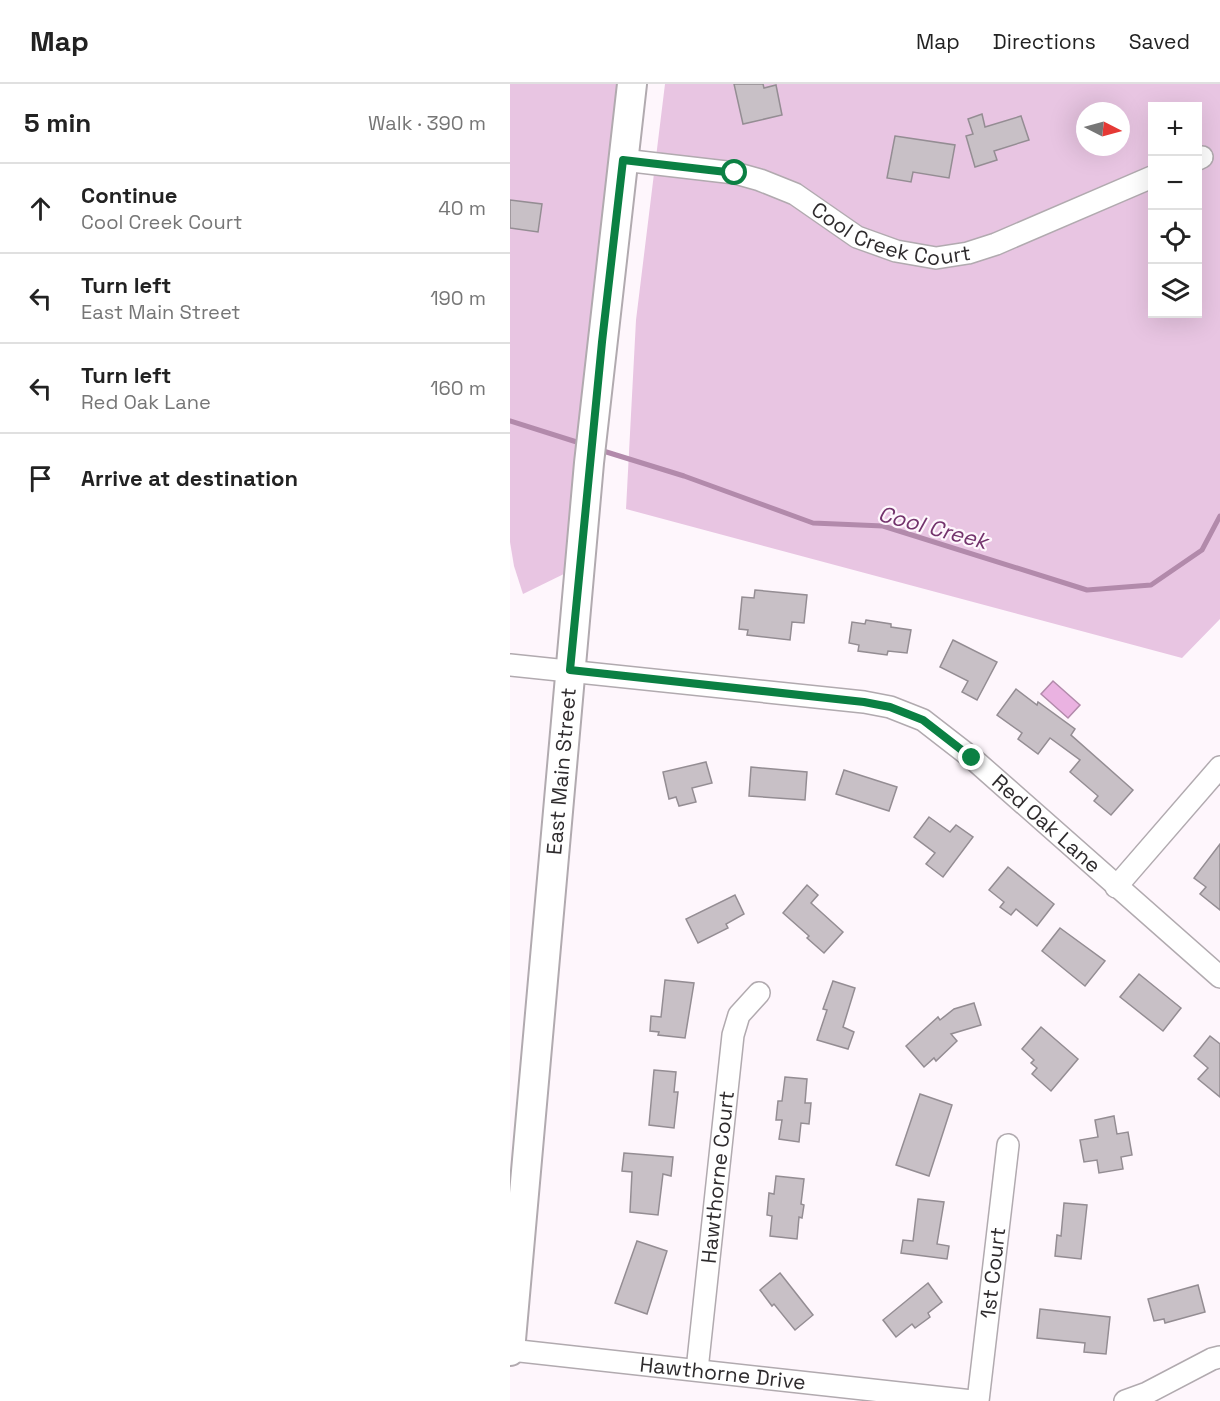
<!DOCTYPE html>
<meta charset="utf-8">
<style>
:root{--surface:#fff;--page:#f2f2f2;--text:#222;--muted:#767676;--line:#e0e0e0}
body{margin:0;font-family:"Space Grotesk",sans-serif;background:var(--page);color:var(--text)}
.controls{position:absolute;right:18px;top:18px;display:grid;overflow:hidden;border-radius:0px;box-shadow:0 6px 24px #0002}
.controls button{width:54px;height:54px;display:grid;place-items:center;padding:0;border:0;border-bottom:2px solid var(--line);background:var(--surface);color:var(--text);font:30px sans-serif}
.compass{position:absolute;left:566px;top:18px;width:54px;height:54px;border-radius:50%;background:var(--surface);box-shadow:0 6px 24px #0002;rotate:96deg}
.stop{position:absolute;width:18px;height:18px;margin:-14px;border:4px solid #0b8043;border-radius:50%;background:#fff}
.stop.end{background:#0b8043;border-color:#fff;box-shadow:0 2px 6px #0008}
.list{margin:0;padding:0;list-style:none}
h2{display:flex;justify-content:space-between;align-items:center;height:78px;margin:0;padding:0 24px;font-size:26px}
h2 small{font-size:20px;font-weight:400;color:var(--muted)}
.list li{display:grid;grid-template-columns:39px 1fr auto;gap:18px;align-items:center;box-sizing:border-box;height:90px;padding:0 24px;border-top:2px solid var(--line)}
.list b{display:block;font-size:22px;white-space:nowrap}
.list p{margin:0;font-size:20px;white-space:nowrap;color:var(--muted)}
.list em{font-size:20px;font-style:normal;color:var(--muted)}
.icon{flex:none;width:33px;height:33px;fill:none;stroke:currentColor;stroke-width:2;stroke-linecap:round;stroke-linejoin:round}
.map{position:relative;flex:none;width:710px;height:1317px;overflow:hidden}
header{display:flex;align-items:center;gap:36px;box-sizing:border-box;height:84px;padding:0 30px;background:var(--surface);border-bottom:2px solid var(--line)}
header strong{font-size:28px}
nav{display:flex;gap:33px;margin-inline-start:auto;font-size:21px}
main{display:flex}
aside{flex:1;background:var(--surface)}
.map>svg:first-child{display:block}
</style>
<header>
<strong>Map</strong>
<nav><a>Map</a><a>Directions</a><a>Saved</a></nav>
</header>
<main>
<aside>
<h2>5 min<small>Walk · 390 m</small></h2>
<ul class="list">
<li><svg class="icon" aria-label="ahead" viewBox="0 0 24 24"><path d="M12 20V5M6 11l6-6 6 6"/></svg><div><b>Continue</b><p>Cool Creek Court</p></div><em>40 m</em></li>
<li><svg class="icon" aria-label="left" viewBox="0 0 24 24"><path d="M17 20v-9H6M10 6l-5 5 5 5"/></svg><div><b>Turn left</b><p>East Main Street</p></div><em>190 m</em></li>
<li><svg class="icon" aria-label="left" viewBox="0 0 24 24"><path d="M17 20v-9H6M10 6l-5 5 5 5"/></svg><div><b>Turn left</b><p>Red Oak Lane</p></div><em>160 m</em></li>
<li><svg class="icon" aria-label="arrive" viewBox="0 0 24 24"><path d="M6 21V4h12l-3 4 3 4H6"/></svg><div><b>Arrive at destination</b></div></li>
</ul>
</aside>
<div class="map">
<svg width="710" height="1317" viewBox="0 0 710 1317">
<rect width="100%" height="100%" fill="#fef6fc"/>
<!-- green -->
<g fill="#e8c5e2" fill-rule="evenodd">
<path d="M0 0H111L60 487 13 510 4 482 0 458Z"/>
<path d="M155 0H710V535L672 574 116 425 126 236ZM642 22H688V230H642ZM575 27H611V63H575Z"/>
</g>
<!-- water -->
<path fill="#eab2e1" stroke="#b28aab" stroke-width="1.5" d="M543 597 570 621 558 634 531 610Z"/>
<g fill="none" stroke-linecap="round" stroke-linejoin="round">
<!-- stream -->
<g stroke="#b28aab" stroke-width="5">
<path d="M0 337 73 360"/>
<path d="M90 366 174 392 303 439 373 442 577 506 641 501 692 466 710 432"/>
</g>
</g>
<!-- building -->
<g fill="#c8c0c6" stroke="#948d93" stroke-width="1.5">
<path d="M224 0H253L254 4 266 1 272 31 233 40Z"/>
<path d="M472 30 475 43 511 32 519 56 484 67 487 76 465 83 456 52 463 50 458 35Z"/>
<path d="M385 52 445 61 439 94 403 88 401 98 377 94Z"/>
<path d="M0 116 32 120 28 148 0 144Z"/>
<path d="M245 506 297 511 294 539 282 538 280 556 237 551 238 546 229 545 232 513 244 514Z"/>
<path d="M356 536 381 540V543L401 546 397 569 378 567 377 571 348 567 349 561 339 559 342 538 355 540Z"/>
<path d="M443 556 487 578 467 616 452 608 458 597 430 583Z"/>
<path d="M506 605 527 621 528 618 565 645 561 651 623 706 601 731 584 717 588 712 560 688 570 676 540 654 528 670 508 655 512 649 487 631Z"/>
<path d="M196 678 202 699 182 704 186 718 169 722 166 713 159 715 153 688Z"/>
<path d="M241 683 297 688 295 716 239 712Z"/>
<path d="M334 686 387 703 379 727 326 710Z"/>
<path d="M419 733 440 748 446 741 463 753 433 793 416 780 425 769 404 753Z"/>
<path d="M710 760V826L690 810 696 803 684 794Z"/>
<path d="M498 783 544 820 527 842 506 825 501 831 490 823 494 818 479 806Z"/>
<path d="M297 801 308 811 301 819 333 848 314 869 297 854 299 852 273 829Z"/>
<path d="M225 811 234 830 216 840 218 844 188 859 176 835Z"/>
<path d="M550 844 595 877 575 902 532 867Z"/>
<path d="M629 890 671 924 653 947 610 913Z"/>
<path d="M155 896 184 899 175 954 148 951 149 948 140 947 141 932 151 933Z"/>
<path d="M323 897 345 904 333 943 344 948 338 965 307 956 317 926 313 925Z"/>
<path d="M464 919 471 941 441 950 447 957 426 977 424 974 414 983 396 962 428 933 430 936 444 925Z"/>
<path d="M531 943 568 975 541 1007 522 990 527 984 521 979 524 976 512 965Z"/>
<path d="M700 952 710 960V1013L688 995 698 984 684 972Z"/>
<path d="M144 986 166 988 164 1008H168L164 1044 139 1041Z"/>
<path d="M275 993 297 995 295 1019H301L299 1040 291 1039 289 1058 269 1055 272 1036H266L268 1017H272Z"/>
<path d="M410 1010 442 1021 419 1092 386 1081Z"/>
<path d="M604 1032 607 1050 618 1048 622 1071 611 1073 613 1085 589 1089 587 1076 574 1078 570 1056 588 1053 585 1036Z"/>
<path d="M114 1069 163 1073 161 1092 153 1090 148 1131 120 1128 122 1088 112 1087Z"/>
<path d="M266 1092 294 1095 291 1120 294 1121 292 1134 289 1133 287 1155 260 1152 262 1132 257 1131 259 1109 264 1110Z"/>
<path d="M408 1115 434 1118 427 1160 439 1162 437 1175 391 1169 393 1156 403 1157Z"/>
<path d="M554 1119 577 1121 571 1175 545 1172 547 1151 551 1152Z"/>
<path d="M127 1157 157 1167 137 1230 105 1219Z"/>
<path d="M270 1189 303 1231 285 1246 264 1220 262 1222 250 1206Z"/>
<path d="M418 1199 432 1218 418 1229 420 1233 405 1244 402 1240 386 1253 373 1236Z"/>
<path d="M688 1201 695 1228 655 1239 654 1235 644 1237 638 1215Z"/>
<path d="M530 1225 600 1233 596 1270 574 1268 575 1259 527 1254Z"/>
</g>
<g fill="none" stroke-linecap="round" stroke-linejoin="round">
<!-- minor casing -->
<g stroke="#b1aaaf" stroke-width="24">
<g id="minor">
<path d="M688 75 692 73"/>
<path id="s1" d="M113 76 225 89 250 96 285 110 347 153 386 167 426 174 458 169 486 160 642 93"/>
<path id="s2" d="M0 581 354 618 380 623 413 636 462 674 710 893"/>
<path d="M606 803 710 683"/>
<path id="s3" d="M0 1266 462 1317"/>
<path id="s4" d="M187 1286 223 951 229 931 249 909"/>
<path id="s5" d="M468 1317 498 1061"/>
<path d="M615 1317 637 1309 702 1275 710 1273"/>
</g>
</g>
<!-- secondary casing -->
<g stroke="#b1aaaf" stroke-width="32">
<g id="secondary">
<path id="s6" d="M0 1267 79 379 122 0"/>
</g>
</g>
<!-- minor -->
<use href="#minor" stroke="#fff" stroke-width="21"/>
<!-- secondary -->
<use href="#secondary" stroke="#fff" stroke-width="28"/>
</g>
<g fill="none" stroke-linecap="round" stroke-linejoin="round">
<!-- route -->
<path stroke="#0b8043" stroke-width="8" d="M225 89 113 76 92 258 60 586 354 618 380 623 413 636 462 674"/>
</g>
<g text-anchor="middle" stroke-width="4.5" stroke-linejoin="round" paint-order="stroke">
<!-- street labels -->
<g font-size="21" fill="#2e2b2d" stroke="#fef6fc">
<text dy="7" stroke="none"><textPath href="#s1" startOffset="284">Cool Creek Court</textPath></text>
<text dy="7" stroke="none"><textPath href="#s6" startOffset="582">East Main Street</textPath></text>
<text dy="7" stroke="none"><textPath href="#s2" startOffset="579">Red Oak Lane</textPath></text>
<text dy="7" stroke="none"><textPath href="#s4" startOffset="194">Hawthorne Court</textPath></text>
<text dy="7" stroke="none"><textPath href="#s5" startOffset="129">1st Court</textPath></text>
<text dy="7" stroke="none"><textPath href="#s3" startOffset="214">Hawthorne Drive</textPath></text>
</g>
<!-- water labels -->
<g font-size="22" font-style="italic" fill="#73336c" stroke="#fef6fc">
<text transform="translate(423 443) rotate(15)" y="8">Cool Creek</text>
</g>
</g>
</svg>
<div class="controls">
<button>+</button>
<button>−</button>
<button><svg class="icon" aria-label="locate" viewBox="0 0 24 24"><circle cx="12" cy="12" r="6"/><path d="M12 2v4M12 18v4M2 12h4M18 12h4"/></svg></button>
<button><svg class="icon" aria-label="layers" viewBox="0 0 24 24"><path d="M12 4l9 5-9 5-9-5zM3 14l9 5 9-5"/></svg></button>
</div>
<svg class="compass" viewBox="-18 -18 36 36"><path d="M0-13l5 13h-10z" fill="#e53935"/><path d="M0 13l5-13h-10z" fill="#767676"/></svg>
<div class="stop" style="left:225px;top:89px"></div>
<div class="stop end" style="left:462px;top:674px"></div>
</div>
</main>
